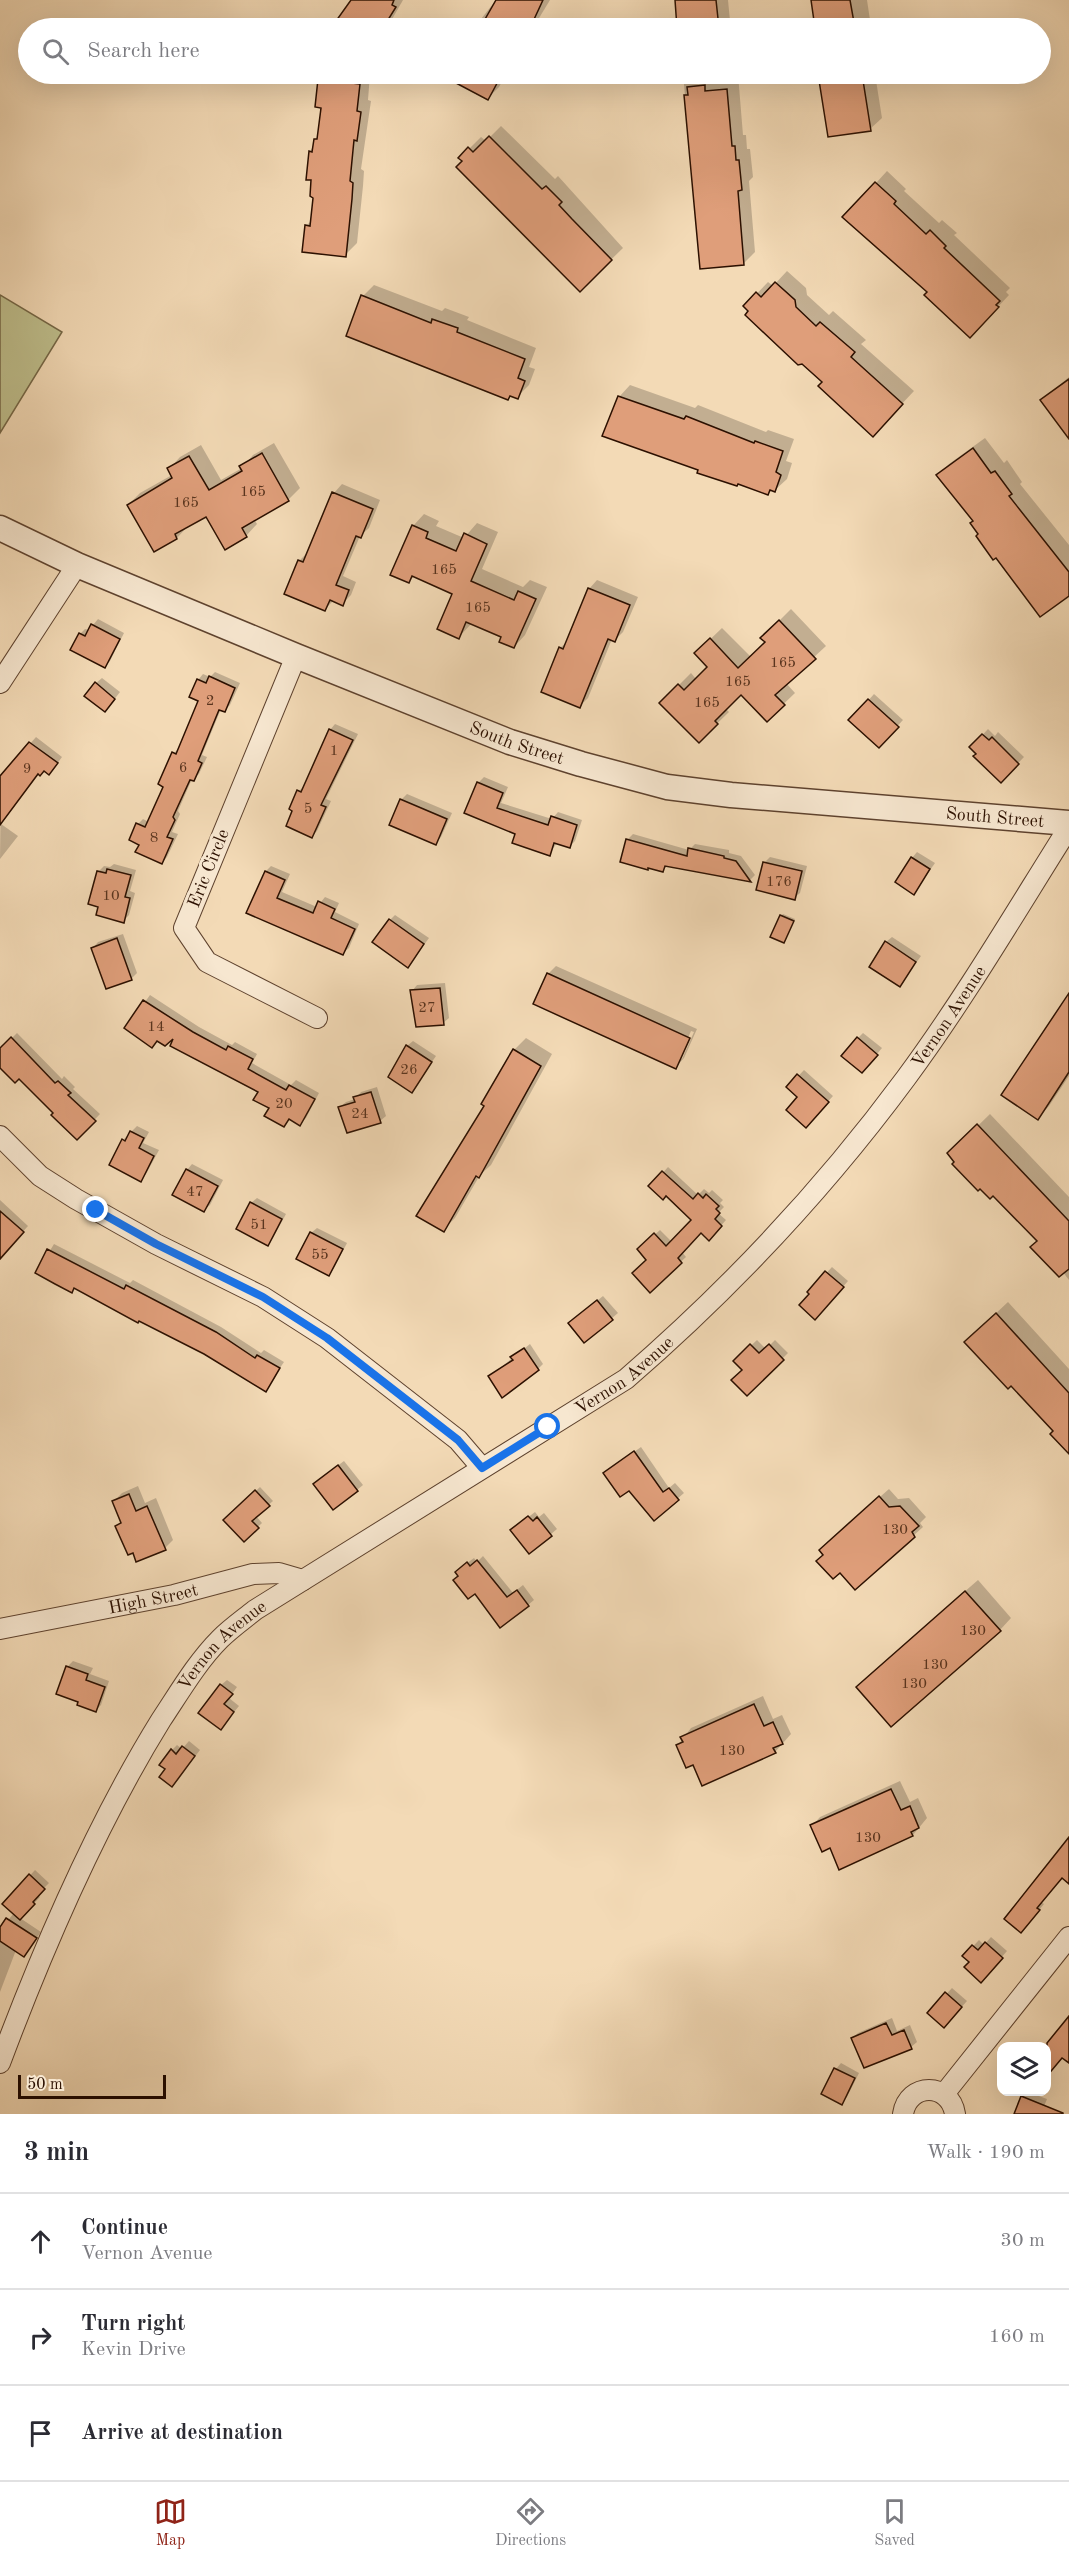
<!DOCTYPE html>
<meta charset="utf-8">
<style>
:root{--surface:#fff;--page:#f2f2f3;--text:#2b2b33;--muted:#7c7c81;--line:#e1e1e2;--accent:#8f2418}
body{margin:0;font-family:"Old Standard TT",serif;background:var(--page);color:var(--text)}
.controls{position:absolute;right:18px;bottom:18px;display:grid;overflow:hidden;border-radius:12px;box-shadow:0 6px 24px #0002}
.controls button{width:54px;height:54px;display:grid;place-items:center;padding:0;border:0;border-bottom:2px solid var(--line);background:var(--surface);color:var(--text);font:30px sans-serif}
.scale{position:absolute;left:18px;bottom:15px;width:148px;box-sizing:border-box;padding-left:6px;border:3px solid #2c1000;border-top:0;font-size:16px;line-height:21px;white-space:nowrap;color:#2c1000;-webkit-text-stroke:4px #f7e7d0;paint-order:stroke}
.stop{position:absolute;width:18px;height:18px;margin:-14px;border:4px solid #1a73e8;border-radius:50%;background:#fff}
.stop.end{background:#1a73e8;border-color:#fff;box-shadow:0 2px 6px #0008}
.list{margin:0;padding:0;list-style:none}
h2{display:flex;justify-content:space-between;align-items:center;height:78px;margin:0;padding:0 24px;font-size:26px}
h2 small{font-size:20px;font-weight:400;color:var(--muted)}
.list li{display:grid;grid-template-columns:39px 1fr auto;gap:18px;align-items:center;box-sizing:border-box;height:96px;padding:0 24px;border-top:2px solid var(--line)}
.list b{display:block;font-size:22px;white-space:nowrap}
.list p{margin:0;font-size:20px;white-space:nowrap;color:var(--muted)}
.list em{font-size:20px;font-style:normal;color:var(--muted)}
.icon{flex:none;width:33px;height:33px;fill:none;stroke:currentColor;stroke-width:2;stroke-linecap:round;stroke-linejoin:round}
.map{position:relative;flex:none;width:1069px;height:2114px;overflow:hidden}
.search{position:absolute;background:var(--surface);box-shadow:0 6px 24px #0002;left:18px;right:18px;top:18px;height:66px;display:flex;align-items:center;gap:15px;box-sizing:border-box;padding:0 21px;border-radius:33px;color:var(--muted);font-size:22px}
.sheet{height:366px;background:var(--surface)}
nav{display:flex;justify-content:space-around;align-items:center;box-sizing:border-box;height:84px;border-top:2px solid var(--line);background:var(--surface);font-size:16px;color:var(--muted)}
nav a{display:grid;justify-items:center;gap:3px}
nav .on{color:var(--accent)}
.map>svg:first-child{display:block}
</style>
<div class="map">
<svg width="1069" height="2114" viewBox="0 0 1069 2114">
<rect width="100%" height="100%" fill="#f3dab6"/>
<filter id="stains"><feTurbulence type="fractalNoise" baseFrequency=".00333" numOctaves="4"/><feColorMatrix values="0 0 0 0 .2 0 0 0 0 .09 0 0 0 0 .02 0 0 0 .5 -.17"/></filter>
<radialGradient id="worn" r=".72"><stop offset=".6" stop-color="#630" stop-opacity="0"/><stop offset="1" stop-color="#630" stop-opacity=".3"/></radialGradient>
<!-- green -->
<path fill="#bebe8c" stroke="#756746" stroke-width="1.5" d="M0 295 62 332 0 433Z"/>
<!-- shadow -->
<g fill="#0003" fill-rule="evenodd">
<path d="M352 0H403L387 28H334Z"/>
<path d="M496 0H550L533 28H474Z"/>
<path d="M676 0H728L730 21 734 20 735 28H679Z"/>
<path d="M813 0H867L870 20H873L874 28H818Z"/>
<path d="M326 74H370L368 100 371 101 361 169 364 171 363 186 357 243 345 255 306 226 312 220 314 198 310 152 319 135 322 106 320 80Z"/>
<path d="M453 74H506L499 87 488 98 451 78Z"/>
<path d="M683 74H738L743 135H746L747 149H750L753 177 749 181 755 252 743 264 701 267Z"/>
<path d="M819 74H875L882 118 870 129 829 136Z"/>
<path d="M501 126 555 179 558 176 623 248 580 290 460 158 481 137 486 141Z"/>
<path d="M887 171 906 189 904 191 939 223 942 220 957 233 954 235 1010 288 1006 292 1009 295 982 324 929 292 845 217Z"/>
<path d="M787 271 806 288 807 295 829 315 833 311 866 340 861 344 914 391 884 423 824 382 745 306 768 282 773 286Z"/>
<path d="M374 285 442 311 445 308 469 317 467 320 536 348 529 367 535 369 529 385 517 397 363 296Z"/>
<path d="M1069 377V436L1042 400Z"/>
<path d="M630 385 695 408 698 405 766 432 768 430 794 439 786 461 792 463 787 479 775 490 772 489 768 493 700 469 619 397Z"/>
<path d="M985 438 1004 463 1007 460 1022 482 1020 484 1069 545V594L980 534 974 521 938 475 949 464Z"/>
<path d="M274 443 300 488 288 500 254 519 257 524 246 536 206 515 188 526 177 538 154 550 128 505 140 493 172 475 169 469 180 457 201 445 221 480 242 468 253 455Z"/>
<path d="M342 484 380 500 369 528 360 536 343 576 356 582 351 595 342 604 334 600 325 609 299 561 308 552 334 493Z"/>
<path d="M424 514 439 521 436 526 464 538 477 523 498 532 482 569 523 587 530 580 547 587 525 635 514 647 503 637 472 623 459 637 454 594 414 576 409 582 413 526Z"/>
<path d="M597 580 638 597 623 632 615 640 612 639 588 698 580 706 560 648 568 641 589 589Z"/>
<path d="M791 609 826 646 786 683 795 693 767 720 741 693 725 708 729 712 699 741 661 703 691 673 696 679 709 667 696 653 722 628 751 657 767 642 762 638Z"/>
<path d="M98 619 124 633 110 661 105 666 80 634 85 629 89 630Z"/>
<path d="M215 672 240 683 230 705 224 711 221 709 202 755 207 757 199 774 192 779 178 811 180 814 172 832 178 834 167 857 162 863 141 844 138 824 143 819 149 822 165 786 174 753 179 748 200 700 198 680 203 674 210 677Z"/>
<path d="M102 678 120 692 110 705 96 683Z"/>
<path d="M874 694 903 720 879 746 851 720Z"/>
<path d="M335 724 358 734 326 799 331 801 317 831 312 836 299 791 304 786 330 730Z"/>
<path d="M988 729 995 736 998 732 1024 757 1001 781 971 747Z"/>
<path d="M36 737 62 757 54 768 39 773 1 824 18 836 0 859 1 777Z"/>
<path d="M484 777 508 787 501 803 552 819 558 812 582 820 575 841 569 847 557 843 549 854 517 833 466 812 478 783Z"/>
<path d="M407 794 452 813 441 837 436 843 401 800Z"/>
<path d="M633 834 689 850 695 844 729 850V853L741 856 755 875 750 880 668 865 663 870 627 840Z"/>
<path d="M917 852 935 863 914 893 912 858Z"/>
<path d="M770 857 807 866 800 893 794 898 765 862Z"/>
<path d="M114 864 136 870 130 891 135 893 129 915 123 921 99 871 104 866 110 867Z"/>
<path d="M271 866 290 874 282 892 317 907 325 897 339 903 335 912 359 924 349 948 343 953 248 912 266 871Z"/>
<path d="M783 914 795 919 784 941 781 916Z"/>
<path d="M395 915 429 938 413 960 390 920Z"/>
<path d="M123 934 137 973 132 978 107 987 93 948 98 942Z"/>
<path d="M892 937 921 956 900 985 886 942Z"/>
<path d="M556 966 697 1029 684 1058 676 1067 548 974ZM691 1031 694 1032 682 1059H679Z"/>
<path d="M445 983 449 1018 443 1023 412 991 417 985Z"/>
<path d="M150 995 199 1027 232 1045 235 1042 257 1054 252 1063 291 1085 296 1080 319 1093 306 1118 300 1124 290 1119 284 1125 260 1091 176 1033 158 1040 126 1028Z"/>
<path d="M1069 996V1076L1049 1106 1038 1118Z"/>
<path d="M17 1033 62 1079 64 1076 75 1087 73 1089 100 1114 77 1138 55 1112 19 1077 0 1066V1050Z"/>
<path d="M863 1033 882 1048 867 1066 858 1038Z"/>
<path d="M526 1038 552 1054 491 1165 480 1175 455 1218 443 1230 486 1105 514 1050Z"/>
<path d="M413 1041 436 1056 412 1091 407 1046Z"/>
<path d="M804 1070 833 1096 811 1120 799 1097 788 1087Z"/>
<path d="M377 1087 386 1116 380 1121 340 1107 346 1102 355 1099 361 1092Z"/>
<path d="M990 1114 1069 1197V1280L1039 1241 993 1194 949 1154Z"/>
<path d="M137 1126 149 1132 143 1143 159 1150 146 1174 141 1180 123 1140Z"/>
<path d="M192 1164 223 1180 210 1205 204 1210 187 1170Z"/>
<path d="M668 1167 698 1195 704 1189 709 1193 712 1190 723 1200 720 1203 724 1207 718 1213 726 1220 709 1239 701 1231 682 1252 686 1257 650 1290 648 1260 639 1249 660 1230 672 1242 693 1220 666 1194 651 1186Z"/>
<path d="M257 1198 286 1214 273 1238 268 1244 251 1203Z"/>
<path d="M0 1200 28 1226 11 1245H0Z"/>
<path d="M317 1228 347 1243 334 1268 329 1274 311 1233Z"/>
<path d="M54 1244 130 1283 133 1280 221 1327 261 1353 264 1350 284 1362 265 1390 204 1354 75 1287 72 1291 37 1272Z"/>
<path d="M832 1267 848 1281 821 1312 809 1292Z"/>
<path d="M603 1296 618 1313 585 1341 576 1318Z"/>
<path d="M1008 1302 1069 1369V1452L1055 1430 1011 1384 977 1331Z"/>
<path d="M757 1340 766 1349 775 1340 788 1353 747 1394 744 1370 735 1361Z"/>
<path d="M530 1344 543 1364 538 1369 490 1376Z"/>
<path d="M641 1447 669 1488 675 1483 684 1493 654 1519 629 1489 605 1473Z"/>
<path d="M344 1461 363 1485 357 1490 321 1478Z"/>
<path d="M138 1486 145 1503 156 1498 173 1540 165 1548 117 1526 122 1522 113 1502 122 1493Z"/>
<path d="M260 1487 273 1501 256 1516 262 1523 244 1540 226 1520Z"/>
<path d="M889 1489 898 1499 909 1498 926 1517 920 1523 923 1527 855 1588 824 1555 829 1542Z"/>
<path d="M535 1512 539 1517 544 1513 557 1529 530 1552 518 1525Z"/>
<path d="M483 1556 513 1593 523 1585 534 1600 528 1605 475 1592 460 1575 463 1566 474 1558 477 1562Z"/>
<path d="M978 1580 1011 1618 1000 1630 869 1675Z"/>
<path d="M73 1661 93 1668 90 1674 109 1681 101 1705 96 1710 67 1667Z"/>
<path d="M227 1680 237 1687 229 1698 239 1706 221 1728V1685Z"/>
<path d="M763 1696 773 1719 782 1715 791 1734 775 1752 678 1745 691 1728Z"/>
<path d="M189 1741 200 1750 177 1780 167 1769 172 1750 177 1745 182 1749Z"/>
<path d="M900 1781 910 1802 918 1798 927 1818 913 1835 830 1846 812 1826 820 1817Z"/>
<path d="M1069 1840V1872L1041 1902 1044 1904 1027 1925Z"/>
<path d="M35 1870 49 1883 37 1895 40 1897 20 1918 41 1932 24 1955 16 1950 0 1992V1930L14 1913 4 1904Z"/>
<path d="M991 1937 1007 1951 986 1975 964 1956 979 1940 984 1945Z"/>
<path d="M952 1988 967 2001 949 2021 929 2013Z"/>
<path d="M892 2018 897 2031 910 2025 917 2042 911 2047 865 2066 852 2038 858 2033Z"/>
<path d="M841 2063 859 2073 847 2097 841 2103 836 2069Z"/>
<path d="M1028 2092 1047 2099 1041 2114H1016L1022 2097Z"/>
</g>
<!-- building -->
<g fill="#df9e7a" stroke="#2c1000" stroke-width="1.5">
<path d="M351 0H394L392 5 396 7 383 28H331Z"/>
<path d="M496 0H543L530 28H480Z"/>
<path d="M675 0H716L719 28H677Z"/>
<path d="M811 0H850L855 28H815Z"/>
<path d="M439 74H502L488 100Z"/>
<path d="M818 74H862L871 131 828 137Z"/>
<path d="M318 79 360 84 357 111 361 112 357 141 354 140 350 181 353 183 352 199 346 257 302 252 305 225 310 226 313 198 310 196 311 180H306L309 151 312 152 314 139H317L321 108 315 107Z"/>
<path d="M705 85V91L727 89 732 146H735L736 160H739L742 190 738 191 744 265 700 269 684 95H688L687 87Z"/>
<path d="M489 136 542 189 546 186 562 202 559 205 572 219 612 260 580 292 456 167 462 161 458 158 468 147 473 152Z"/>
<path d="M875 182 896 201 894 204 926 234 930 230 946 246 944 248 1000 301 996 305 999 307 970 338 924 295 927 292 842 217Z"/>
<path d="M775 282 795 300 796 307 816 326 820 322 855 352 851 357 903 404 873 437 818 386 822 382 802 364 798 365 745 315 748 311 743 306 756 292 761 297Z"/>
<path d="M361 295 431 323 432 319 458 328 457 332 525 359 518 378 525 381 518 399 510 396 508 400 346 336Z"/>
<path d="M1069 379V439L1040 400Z"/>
<path d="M618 396 684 419 686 416 754 443 755 441 783 451 776 472 781 475 775 492 770 490 768 495 738 484 737 486 697 473 698 470 602 436Z"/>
<path d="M973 448 991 473 995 471 1012 494 1009 496 1069 572V596L1040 617 996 558 993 560 976 536 978 534 970 523 973 521 936 475Z"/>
<path d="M262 453 289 501 242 528 247 537 225 550 206 517 175 534 177 539 154 552 127 505 172 478 167 468 189 456 209 490 242 471 239 466Z"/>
<path d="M332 492 373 509 361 538 356 536 336 585 349 590 343 606 330 600 325 611 284 594 298 560 303 562Z"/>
<path d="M412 525 428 532 426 538 456 551 464 533 487 544 471 581 514 600 518 591 536 599 514 648 499 642 501 637 466 622 459 639 437 629 452 594 412 576 409 583 390 575Z"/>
<path d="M588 588 630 605 615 642 608 639 580 708 541 692 559 647 563 649Z"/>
<path d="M779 620 816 659 775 695 785 705 767 722 741 695 715 721 718 724 699 743 659 703 678 684 684 690 707 667 694 653 710 638 738 668 765 642 760 638Z"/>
<path d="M91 624 120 639 105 668 70 650 79 633 85 636Z"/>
<path d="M209 676 235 688 225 712 219 710 198 761 202 763 194 781 190 780 173 817 175 820 167 837 173 839 162 864 135 852 139 845 129 840 136 823 145 827 163 787 158 784 172 752 176 754 198 701 189 697 197 679 206 683Z"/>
<path d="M95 682 115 699 105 712 84 696Z"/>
<path d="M868 699 899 727 879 748 848 720Z"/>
<path d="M329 729 353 740 321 805 326 807 312 838 286 826 292 811 289 809 297 790 301 792Z"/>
<path d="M982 734 989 740 992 737 1019 764 1001 783 973 756 976 754 969 747Z"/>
<path d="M29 742 58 763 49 775 44 771 40 776 38 774 0 825V776Z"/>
<path d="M477 782 503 793 497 808 548 825 551 816 577 825 570 848 554 843 550 856 512 843 515 834 464 813Z"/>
<path d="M400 799 447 819 436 845 389 825Z"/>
<path d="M626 839 687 856 688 848 724 856V858L736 861 751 882 665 866 663 872 648 868V870L620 862Z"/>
<path d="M911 857 930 869 914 895 895 882Z"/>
<path d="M763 862 802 871 795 900 756 890Z"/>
<path d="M107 869 131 875 125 897 130 898 124 923 96 915 98 907 88 904 97 871 106 873Z"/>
<path d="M265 871 285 880 277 898 313 913 318 901 335 909 331 918 355 929 343 955 246 913Z"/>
<path d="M780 915 794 921 784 943 770 937Z"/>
<path d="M389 919 424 944 408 968 372 942Z"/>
<path d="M117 938 132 980 106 989 91 948Z"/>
<path d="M885 941 916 962 900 987 869 967Z"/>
<path d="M547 973 690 1038 676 1069 533 1004Z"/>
<path d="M440 988 444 1025 416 1027 410 990Z"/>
<path d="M1069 993V1072L1038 1120 1001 1095Z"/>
<path d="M143 1000 193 1032 226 1050 228 1046 253 1059 248 1069 286 1090 289 1085 315 1099 300 1126 289 1119 284 1127 264 1116 269 1108 253 1100 258 1092 170 1046 173 1039 165 1046 157 1041 152 1048 124 1028Z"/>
<path d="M11 1037 55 1083 58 1081 71 1093 68 1095 96 1121 77 1140 51 1115 53 1113 19 1079 15 1083 0 1068V1048Z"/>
<path d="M857 1037 878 1055 862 1073 841 1056Z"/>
<path d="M406 1045 432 1062 412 1093 388 1077Z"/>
<path d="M513 1049 541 1066 479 1178 476 1176 444 1232 416 1216 484 1106 481 1104Z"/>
<path d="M797 1074 829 1102 806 1128 786 1110 797 1097 786 1087Z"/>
<path d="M371 1092 381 1123 347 1133 338 1107 355 1102 353 1097Z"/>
<path d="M977 1124 1069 1221V1269L1059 1277 1030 1247 1037 1241 993 1196 990 1199 980 1189 978 1191 952 1164 954 1162 947 1153Z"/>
<path d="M130 1131 144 1138 139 1148 154 1156 141 1182 109 1165 122 1139 125 1141Z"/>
<path d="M186 1169 218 1186 204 1212 172 1195Z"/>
<path d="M662 1171 693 1199 698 1193 703 1198 706 1194 719 1206 716 1209 720 1213 715 1219 722 1226 709 1241 701 1233 678 1258 682 1263 650 1293 632 1273 646 1260 637 1249 654 1233 666 1246 691 1220 666 1196 663 1200 648 1186Z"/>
<path d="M250 1202 282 1219 268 1246 236 1229Z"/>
<path d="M0 1211 24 1232 0 1259Z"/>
<path d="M310 1232 343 1249 329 1276 296 1259Z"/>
<path d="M47 1249 124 1289 126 1285 216 1332 255 1358 257 1355 280 1368 266 1392 204 1354 139 1321 138 1323 74 1288 72 1293 55 1284 35 1273Z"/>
<path d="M825 1271 844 1287 815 1320 799 1305 809 1294 807 1292Z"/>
<path d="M597 1300 613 1320 584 1343 568 1323Z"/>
<path d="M996 1313 1069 1393V1454L1050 1434 1053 1431 1011 1386 1008 1389 964 1342Z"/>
<path d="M750 1344 759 1353 769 1344 784 1360 747 1396 731 1380 742 1370 733 1361Z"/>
<path d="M524 1348 539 1370 502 1398 488 1376 513 1360 510 1357Z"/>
<path d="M634 1451 663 1492 669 1488 679 1500 654 1521 629 1491 620 1497 603 1473Z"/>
<path d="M338 1465 358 1491 333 1510 313 1484Z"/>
<path d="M255 1490 270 1506 252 1521 259 1528 244 1542 223 1520Z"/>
<path d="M129 1494 136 1511 147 1506 166 1550 136 1562 133 1553 128 1555 115 1526 121 1523 112 1501Z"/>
<path d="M879 1496 889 1507 900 1506 919 1526 912 1532 915 1537 855 1590 840 1573 833 1579 816 1561 823 1555 819 1550Z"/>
<path d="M528 1516 533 1521 537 1517 552 1536 529 1554 510 1530Z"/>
<path d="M477 1560 507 1597 517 1590 529 1606 500 1628 475 1594 468 1599 453 1580 458 1576 455 1572 467 1562 470 1566Z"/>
<path d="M965 1591 1001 1631 891 1727 856 1687Z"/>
<path d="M66 1666 88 1674 86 1680 105 1687 96 1712 77 1705 78 1702 56 1694Z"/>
<path d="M220 1684 233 1694 224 1704 234 1712 221 1730 198 1713Z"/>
<path d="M754 1704 764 1726 773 1722 783 1744 773 1748 776 1753 702 1786 693 1765 686 1768 676 1745 683 1742 680 1737Z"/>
<path d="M182 1746 195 1756 172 1787 159 1777 165 1769 159 1765 171 1749 176 1754Z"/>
<path d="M891 1789 901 1810 910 1806 919 1828 911 1832 913 1836 839 1870 830 1848 822 1852 810 1825Z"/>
<path d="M1069 1837V1884L1062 1878 1037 1908 1040 1910 1021 1933 1004 1919Z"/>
<path d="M29 1874 45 1889 33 1902 35 1904 20 1920 2 1904Z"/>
<path d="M6 1918 37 1938 24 1957 0 1941V1927Z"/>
<path d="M985 1942 1003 1958 981 1983 964 1967 969 1962 962 1956 972 1945 978 1950Z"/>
<path d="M945 1992 962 2007 944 2028 927 2013Z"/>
<path d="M1069 2016V2063L1062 2058 1047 2076V2043Z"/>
<path d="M886 2023 892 2035 904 2030 912 2049 864 2068 851 2038Z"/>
<path d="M834 2068 855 2078 842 2105 821 2094Z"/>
<path d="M1021 2096 1063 2113V2114H1014Z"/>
</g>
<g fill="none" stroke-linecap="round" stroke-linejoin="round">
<!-- minor casing -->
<g stroke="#5e422e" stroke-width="22">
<g id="minor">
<path d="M296 656 184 928 207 962 317 1018"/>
<path d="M0 683 77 565"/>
<path d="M0 1136 40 1176 76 1199 156 1244 263 1297 327 1338 458 1440 482 1468"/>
<path id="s1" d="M0 1629 174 1595 253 1574 279 1573 303 1580"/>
<path id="s2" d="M0 2063C43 1948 96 1825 161 1720 179 1693 197 1662 220 1639 231 1628 244 1619 255 1610L626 1379C730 1289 824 1189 906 1078 965 998 1016 911 1069 827"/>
<path d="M944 2094 1069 1937"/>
<path d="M903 2114C908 2082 950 2082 955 2114"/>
</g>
</g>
<!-- tertiary casing -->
<g stroke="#5e422e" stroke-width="27">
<g id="tertiary">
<path id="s3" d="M0 528 77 565 296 656 510 742 581 764 667 787 731 795 1069 823"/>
</g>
</g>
<!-- minor -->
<use href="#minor" stroke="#f7e7d0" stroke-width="20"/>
<!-- tertiary -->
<use href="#tertiary" stroke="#f7e7d0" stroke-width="24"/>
</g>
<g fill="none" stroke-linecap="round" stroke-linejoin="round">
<!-- route -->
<path stroke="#1a73e8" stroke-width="8" d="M96 1210 156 1244 263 1297 327 1338 458 1440 482 1468 548 1427"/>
</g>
<g text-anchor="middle" stroke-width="6" stroke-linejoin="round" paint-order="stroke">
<!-- number labels -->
<g font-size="15" fill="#59341e">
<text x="253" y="496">165</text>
<text x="186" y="507">165</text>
<text x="444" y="574">165</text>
<text x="478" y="612">165</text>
<text x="783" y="667">165</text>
<text x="738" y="686">165</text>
<text x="210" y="705">2</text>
<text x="707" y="707">165</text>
<text x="334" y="755">1</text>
<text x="183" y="772">6</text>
<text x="27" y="773">9</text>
<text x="308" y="813">5</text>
<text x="154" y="842">8</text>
<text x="779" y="886">176</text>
<text x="111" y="900">10</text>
<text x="427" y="1012">27</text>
<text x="156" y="1031">14</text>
<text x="409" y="1074">26</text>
<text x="284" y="1108">20</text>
<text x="360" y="1118">24</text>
<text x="195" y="1196">47</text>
<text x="259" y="1229">51</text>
<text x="320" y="1259">55</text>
<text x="895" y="1534">130</text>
<text x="973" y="1635">130</text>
<text x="935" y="1669">130</text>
<text x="914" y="1688">130</text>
<text x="732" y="1755">130</text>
<text x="868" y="1842">130</text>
</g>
<!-- street labels -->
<g font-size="18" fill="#2c1000" stroke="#f7e7d0">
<text dy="6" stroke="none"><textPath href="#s3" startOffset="560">South Street</textPath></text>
<text dy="6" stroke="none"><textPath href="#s3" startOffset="1046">South Street</textPath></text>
<text transform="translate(208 868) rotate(-68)" y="6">Eric Circle</text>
<text dy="6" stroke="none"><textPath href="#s2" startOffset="1449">Vernon Avenue</textPath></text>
<text dy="6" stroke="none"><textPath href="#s2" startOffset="963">Vernon Avenue</textPath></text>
<text dy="6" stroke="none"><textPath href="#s1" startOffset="156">High Street</textPath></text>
<text dy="6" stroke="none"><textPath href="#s2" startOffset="477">Vernon Avenue</textPath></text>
</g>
</g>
<rect width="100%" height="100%" filter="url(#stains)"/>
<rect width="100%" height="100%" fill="url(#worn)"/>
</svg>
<div class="controls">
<button><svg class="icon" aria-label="layers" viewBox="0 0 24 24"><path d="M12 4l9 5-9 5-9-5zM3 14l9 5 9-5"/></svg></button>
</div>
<div class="scale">50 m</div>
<div class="stop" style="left:548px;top:1427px"></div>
<div class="stop end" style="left:96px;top:1210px"></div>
<div class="search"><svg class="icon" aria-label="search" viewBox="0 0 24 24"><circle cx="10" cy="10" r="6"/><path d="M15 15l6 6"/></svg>Search here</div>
</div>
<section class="sheet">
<h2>3 min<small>Walk · 190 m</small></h2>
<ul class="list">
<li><svg class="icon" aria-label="ahead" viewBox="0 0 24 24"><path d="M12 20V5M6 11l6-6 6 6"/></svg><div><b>Continue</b><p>Vernon Avenue</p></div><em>30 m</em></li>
<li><svg class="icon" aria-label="right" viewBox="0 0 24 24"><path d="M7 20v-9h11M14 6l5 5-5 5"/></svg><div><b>Turn right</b><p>Kevin Drive</p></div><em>160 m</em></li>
<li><svg class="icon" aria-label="arrive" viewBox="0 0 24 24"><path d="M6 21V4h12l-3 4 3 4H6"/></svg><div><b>Arrive at destination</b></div></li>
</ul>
</section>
<nav>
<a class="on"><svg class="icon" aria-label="map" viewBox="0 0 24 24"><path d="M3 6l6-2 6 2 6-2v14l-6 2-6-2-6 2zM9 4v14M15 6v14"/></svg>Map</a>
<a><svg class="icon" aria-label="directions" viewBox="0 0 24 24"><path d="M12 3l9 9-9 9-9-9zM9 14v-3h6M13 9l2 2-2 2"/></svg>Directions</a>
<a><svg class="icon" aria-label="saved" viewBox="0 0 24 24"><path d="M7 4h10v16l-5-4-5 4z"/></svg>Saved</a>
</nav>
